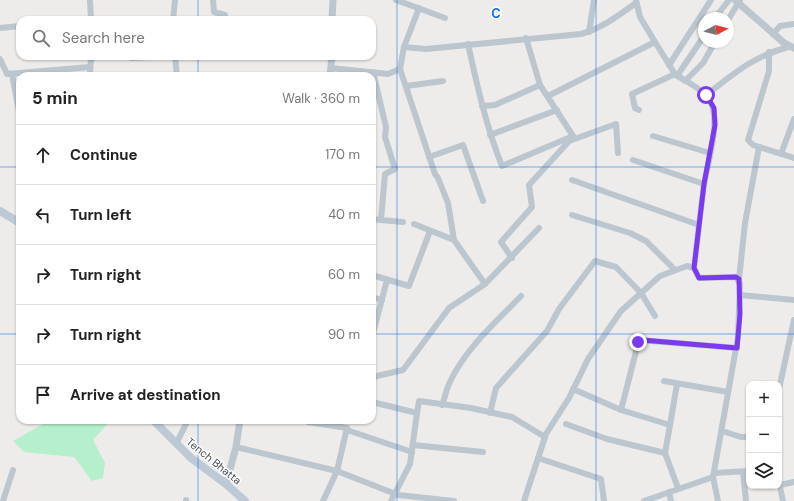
<!DOCTYPE html>
<meta charset="utf-8">
<style>
:root{--surface:#fff;--page:#f2f2f2;--text:#222;--muted:#767676;--line:#e0e0e0}
body{margin:0;font-family:"DM Sans",sans-serif;background:var(--page);color:var(--text)}
.controls{position:absolute;right:12px;bottom:12px;display:grid;overflow:hidden;border-radius:8px;box-shadow:0 1px 3px #0004}
.controls button{width:36px;height:36px;display:grid;place-items:center;padding:0;border:0;border-bottom:1px solid var(--line);background:var(--surface);color:var(--text);font:20px sans-serif}
.compass{position:absolute;left:698px;top:12px;width:36px;height:36px;border-radius:50%;background:var(--surface);box-shadow:0 1px 3px #0004;rotate:83deg}
.stop{position:absolute;width:12px;height:12px;margin:-9px;border:3px solid #7c3aed;border-radius:50%;background:#fff}
.stop.end{background:#7c3aed;border-color:#fff;box-shadow:0 1px 4px #0008}
.list{margin:0;padding:0;list-style:none}
h2{display:flex;justify-content:space-between;align-items:center;height:52px;margin:0;padding:0 16px;font-size:17px}
h2 small{font-size:13px;font-weight:400;color:var(--muted)}
.list li{display:grid;grid-template-columns:26px 1fr auto;gap:12px;align-items:center;box-sizing:border-box;height:60px;padding:0 16px;border-top:1px solid var(--line)}
.list b{display:block;font-size:15px;white-space:nowrap}
.list em{font-size:13px;font-style:normal;color:var(--muted)}
.icon{flex:none;width:22px;height:22px;fill:none;stroke:currentColor;stroke-width:2;stroke-linecap:round;stroke-linejoin:round}
.map{position:relative;flex:none;width:794px;height:501px;overflow:hidden}
.search{position:absolute;background:var(--surface);box-shadow:0 1px 3px #0004;left:16px;top:16px;width:360px;height:44px;display:flex;align-items:center;gap:10px;box-sizing:border-box;padding:0 14px;border-radius:12px;color:var(--muted);font-size:15px}
.panel{position:absolute;background:var(--surface);box-shadow:0 1px 3px #0004;left:16px;top:72px;width:360px;height:352px;border-radius:12px}
.map>svg:first-child{display:block}
</style>
<div class="map">
<svg width="794" height="501" viewBox="0 0 794 501">
<rect width="100%" height="100%" fill="#eeebeb"/>
<!-- green -->
<path fill="#b6efcb" d="M50 420H111L93 440 105 463 103 478 92 481 74 457 24 452 13 441Z"/>
<g fill="none" stroke-linecap="round" stroke-linejoin="round">
<!-- minor -->
<g stroke="#bbc6ce" stroke-width="6">
<path d="M90 0 91 20"/>
<path d="M213 0 214 12 225 15V20"/>
<path d="M396 0 445 18"/>
<path d="M419 8 404 47 426 49 581 34C601 29 619 15 636 3"/>
<path d="M715 18 729 0"/>
<path d="M173 20 175 0"/>
<path d="M728 20 740 0"/>
<path d="M0 28 20 26"/>
<path d="M589 32 594 0"/>
<path d="M773 34 780 26 794 24"/>
<path d="M468 44C477 85 486 126 502 166L573 136 540 85 526 38"/>
<path d="M404 47 400 69 435 174 438 178 448 203 454 240 485 284"/>
<path d="M769 52V71L748 140 753 145 794 158"/>
<path d="M175 56 177 76"/>
<path d="M132 58 161 56"/>
<path d="M0 59 7 74 90 67"/>
<path d="M669 65 711 0"/>
<path d="M331 68 388 74 400 69"/>
<path d="M373 72 386 127 385 137 395 169 385 174 381 220 403 222"/>
<path d="M12 74 20 117"/>
<path d="M675 74C685 81 698 87 706 95 724 114 708 161 704 184"/>
<path d="M90 76 91 56"/>
<path d="M677 76 704 36"/>
<path d="M685 81 703 63 715 42"/>
<path d="M406 86 443 81"/>
<path d="M706 95C735 73 752 57 788 47"/>
<path d="M548 96 655 42 640 17 636 0"/>
<path d="M482 106 495 105 540 85"/>
<path d="M639 110 635 108 632 94 675 74 655 42"/>
<path d="M490 135 557 110"/>
<path d="M653 136 710 153"/>
<path d="M569 141 616 124 618 153"/>
<path d="M781 154 794 119"/>
<path d="M429 157 463 145 483 201"/>
<path d="M633 160 704 184 699 225"/>
<path d="M572 180 699 225 694 268"/>
<path d="M572 215 630 233 646 241 675 270"/>
<path d="M372 219 381 220"/>
<path d="M414 224 454 240"/>
<path d="M512 258 501 242 532 207 529 185 572 138"/>
<path d="M372 275 409 286 430 231"/>
<path d="M739 279 745 223 759 147"/>
<path d="M740 295 794 300"/>
<path d="M372 297 382 300"/>
<path d="M372 337 387 280"/>
<path d="M372 380 377 376 403 370 449 308 485 284 539 228"/>
<path d="M664 381 728 392"/>
<path d="M573 389 621 410 670 425 665 453"/>
<path d="M779 389 794 320"/>
<path d="M372 402 417 413 410 464 391 501"/>
<path d="M442 405C445 398 446 390 449 384 464 350 496 322 521 296"/>
<path d="M621 410 639 340 737 348"/>
<path d="M417 413 419 401 471 408 512 417 545 437"/>
<path d="M490 413 496 388 547 331 559 309 595 261 616 267 641 293 655 316"/>
<path d="M309 420 308 422 347 428 337 471 323 501"/>
<path d="M566 424 607 439 665 453 678 488"/>
<path d="M670 425 677 384"/>
<path d="M347 430 412 452"/>
<path d="M722 431 741 437H749"/>
<path d="M176 444 188 420"/>
<path d="M413 445 483 452"/>
<path d="M236 447 337 471 398 495 454 501"/>
<path d="M538 458 601 479 604 501"/>
<path d="M743 472 746 501"/>
<path d="M714 473 749 471"/>
<path d="M779 482 783 501"/>
<path d="M780 485 794 482"/>
<path d="M669 492 671 501"/>
<path d="M186 500V501"/>
<path d="M3 501 13 470"/>
<path d="M524 501 546 434 569 398 588 359 621 311 660 276 687 266 694 268 699 278 736 277 740 284 738 337 713 477 718 501"/>
<path d="M644 501 713 477"/>
</g>
<!-- tertiary -->
<g stroke="#bbc6ce" stroke-width="7">
<path d="M735 0 784 43 794 48"/>
<path d="M332 20 333 0"/>
<path d="M330 76 332 56"/>
<path d="M226 484 236 447 240 420"/>
</g>
<!-- secondary -->
<g stroke="#bdc9d5" stroke-width="8">
<path d="M0 211 20 223"/>
<path d="M153 420 191 458 226 484 245 501"/>
</g>
</g>
<g fill="none" stroke-linecap="round" stroke-linejoin="round">
<!-- route -->
<path stroke="#7c3aed" stroke-width="5" d="M638 342 642 340 737 348 740 314 739 279 736 277 699 278 694 268 704 184 715 125 714 108 706 95"/>
</g>
<!-- grid -->
<path fill="none" stroke="#1471df" stroke-width="1" stroke-opacity="0.55" d="M198 0V20M397 0V501M596 0V501M198 56V76M0 167H20M372 167H794M0 334H20M372 334H794M198 420V501"/>
<g text-anchor="middle" stroke-width="3" stroke-linejoin="round" paint-order="stroke">
<!-- street labels -->
<g font-size="11" fill="#434f59" stroke="#fff">
<text transform="translate(214 461) rotate(39)" y="4">Tench Bhatta</text>
</g>
</g>
<g font-size="13" text-anchor="middle" font-weight="bold" fill="#1471df" stroke="#fff" stroke-width="3" stroke-linejoin="round" paint-order="stroke">
<text x="496" y="18">C</text>
</g>
</svg>
<div class="controls">
<button>+</button>
<button>−</button>
<button><svg class="icon" aria-label="layers" viewBox="0 0 24 24"><path d="M12 4l9 5-9 5-9-5zM3 14l9 5 9-5"/></svg></button>
</div>
<svg class="compass" viewBox="-18 -18 36 36"><path d="M0-13l5 13h-10z" fill="#e53935"/><path d="M0 13l5-13h-10z" fill="#767676"/></svg>
<div class="stop" style="left:706px;top:95px"></div>
<div class="stop end" style="left:638px;top:342px"></div>
<div class="search"><svg class="icon" aria-label="search" viewBox="0 0 24 24"><circle cx="10" cy="10" r="6"/><path d="M15 15l6 6"/></svg>Search here</div>
<section class="panel">
<h2>5 min<small>Walk · 360 m</small></h2>
<ul class="list">
<li><svg class="icon" aria-label="ahead" viewBox="0 0 24 24"><path d="M12 20V5M6 11l6-6 6 6"/></svg><div><b>Continue</b></div><em>170 m</em></li>
<li><svg class="icon" aria-label="left" viewBox="0 0 24 24"><path d="M17 20v-9H6M10 6l-5 5 5 5"/></svg><div><b>Turn left</b></div><em>40 m</em></li>
<li><svg class="icon" aria-label="right" viewBox="0 0 24 24"><path d="M7 20v-9h11M14 6l5 5-5 5"/></svg><div><b>Turn right</b></div><em>60 m</em></li>
<li><svg class="icon" aria-label="right" viewBox="0 0 24 24"><path d="M7 20v-9h11M14 6l5 5-5 5"/></svg><div><b>Turn right</b></div><em>90 m</em></li>
<li><svg class="icon" aria-label="arrive" viewBox="0 0 24 24"><path d="M6 21V4h12l-3 4 3 4H6"/></svg><div><b>Arrive at destination</b></div></li>
</ul>
</section>
</div>
